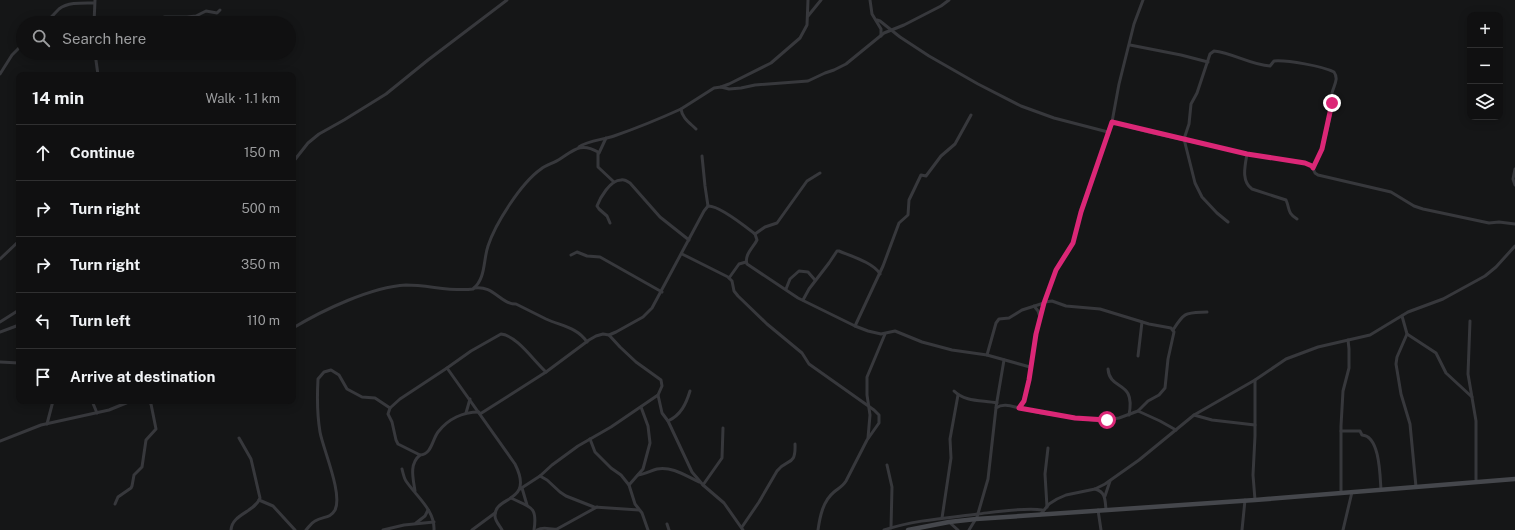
<!DOCTYPE html>
<meta charset="utf-8">
<style>
:root{--surface:#101011;--page:#19191a;--text:#f1f3f6;--muted:#9c9d9f;--line:#303031}
body{margin:0;font-family:"Public Sans",sans-serif;background:var(--page);color:var(--text)}
.controls{position:absolute;right:12px;top:12px;display:grid;overflow:hidden;border-radius:8px;box-shadow:0 2px 10px #0003}
.controls button{width:36px;height:36px;display:grid;place-items:center;padding:0;border:0;border-bottom:1px solid var(--line);background:var(--surface);color:var(--text);font:20px sans-serif}
.stop{position:absolute;width:12px;height:12px;margin:-9px;border:3px solid #db2777;border-radius:50%;background:#fff}
.stop.end{background:#db2777;border-color:#fff;box-shadow:0 1px 4px #0008}
.list{margin:0;padding:0;list-style:none}
h2{display:flex;justify-content:space-between;align-items:center;height:52px;margin:0;padding:0 16px;font-size:17px}
h2 small{font-size:13px;font-weight:400;color:var(--muted)}
.list li{display:grid;grid-template-columns:26px 1fr auto;gap:12px;align-items:center;box-sizing:border-box;height:56px;padding:0 16px;border-top:1px solid var(--line)}
.list b{display:block;font-size:15px;white-space:nowrap}
.list em{font-size:13px;font-style:normal;color:var(--muted)}
.icon{flex:none;width:22px;height:22px;fill:none;stroke:currentColor;stroke-width:2;stroke-linecap:round;stroke-linejoin:round}
.map{position:relative;flex:none;width:1515px;height:530px;overflow:hidden}
.search{position:absolute;background:var(--surface);box-shadow:0 2px 10px #0003;left:16px;top:16px;width:280px;height:44px;display:flex;align-items:center;gap:10px;box-sizing:border-box;padding:0 14px;border-radius:22px;color:var(--muted);font-size:15px}
.panel{position:absolute;background:var(--surface);box-shadow:0 2px 10px #0003;left:16px;top:72px;width:280px;height:332px;border-radius:8px}
.map>svg:first-child{display:block}
</style>
<div class="map">
<svg width="1515" height="530" viewBox="0 0 1515 530">
<rect width="100%" height="100%" fill="#151617"/>
<g fill="none" stroke-linecap="round" stroke-linejoin="round">
<!-- minor -->
<g stroke="#37383c" stroke-width="3">
<path d="M870 0 872 14 881 29V36"/>
<path d="M808 16 821 0"/>
<path d="M877 20 880 21 900 37 929 56 978 84 1021 106 1054 118 1108 132"/>
<path d="M45 23C50 19 54 14 59 9 68 2 83 3 94 3"/>
<path d="M94 23 95 0"/>
<path d="M100 23 122 19 153 20 165 17H187L196 16 206 11 217 13 220 10"/>
<path d="M1130 45 1181 55 1208 62"/>
<path d="M95 53 98 75"/>
<path d="M0 74 12 55 23 44"/>
<path d="M721 87 729 84 771 63 800 38 807 25 808 0"/>
<path d="M1112 122 1149 132 1247 154 1305 163 1312 166 1315 173 1318 175 1391 192 1414 206 1423 209 1489 223 1499 222 1515 224"/>
<path d="M696 129C690 123 682 118 681 109L714 88 721 87 729 89 741 88 755 85 808 81 825 73 834 70 846 64 884 33 904 25 941 6 949 0"/>
<path d="M579 147C588 140 603 140 614 136 637 128 659 119 681 109"/>
<path d="M599 153 606 138"/>
<path d="M1247 154C1245 166 1241 181 1252 189L1286 200C1290 209 1287 213 1297 219"/>
<path d="M702 156 705 186 708 206"/>
<path d="M293 162 308 143 319 134 344 120 386 94 428 60 507 0"/>
<path d="M1515 169 1513 179 1515 185"/>
<path d="M1228 222 1217 213 1202 197 1195 183 1184 139 1189 124 1191 104 1197 93 1210 54 1214 51C1233 53 1251 65 1270 66L1274 61C1288 60 1322 66 1334 72 1339 79 1334 85 1332 93 1332 97 1332 101 1332 105 1328 127 1324 149 1313 168"/>
<path d="M610 223 607 216 599 209 597 206C600 198 610 180 621 180 624 179 627 181 630 183L660 217 689 240"/>
<path d="M755 234 757 240C753 248 744 255 747 264L798 298 855 326 868 331 881 334 895 331 922 342 952 350 987 355 1030 367"/>
<path d="M682 254 728 277 732 281 734 291 738 296 767 324 802 353 809 364 874 410 879 415V423L867 440 846 481C843 486 839 488 834 492 823 501 820 516 818 530"/>
<path d="M571 255 577 252 587 256 600 257 662 292"/>
<path d="M0 259 19 241"/>
<path d="M729 278 739 264 746 262"/>
<path d="M474 288C494 285 500 304 516 304 526 309 536 314 546 319 561 326 577 327 587 342"/>
<path d="M786 289 790 279 799 271 808 272 815 280"/>
<path d="M803 300 809 289 829 263 837 251H839C851 256 874 263 880 274"/>
<path d="M1034 306 1038 311 1040 317"/>
<path d="M1402 316 1407 334 1397 357 1396 364 1401 394 1410 424 1416 487"/>
<path d="M1470 321 1468 374 1476 421V482"/>
<path d="M0 322 19 310"/>
<path d="M855 326 883 266 899 223 908 215 909 200 921 175 926 176 941 156 955 144 971 115"/>
<path d="M293 328C323 310 371 287 406 285 429 285 451 292 473 289 486 278 483 261 488 246 495 224 521 183 541 169 546 165 554 163 560 159 574 150 581 142 598 152V167L614 182"/>
<path d="M1173 330C1185 311 1186 313 1207 312"/>
<path d="M0 332 19 325"/>
<path d="M1407 334 1436 353 1446 373 1472 397"/>
<path d="M609 335 620 347 636 362 661 380 662 386 658 395 662 413 668 421 692 472 703 485 724 503 743 530"/>
<path d="M987 355 996 323 999 319 1009 318 1022 310 1044 303"/>
<path d="M1138 356 1142 322"/>
<path d="M0 362 19 363"/>
<path d="M447 368 515 464C535 504 494 495 495 516 495 521 500 526 502 530"/>
<path d="M1108 369C1110 392 1136 379 1129 415"/>
<path d="M954 391C965 402 982 400 997 403"/>
<path d="M92 401 97 413"/>
<path d="M996 407 1004 360"/>
<path d="M1019 408 1041 413 1100 421 1119 418 1138 411 1148 401 1159 395 1165 388 1168 359 1174 332 1171 328 1149 324 1100 309 1066 306 1052 301 1045 302"/>
<path d="M1138 411 1160 421 1176 430"/>
<path d="M479 412C463 412 448 419 438 432 432 440 432 454 420 455L398 444 396 440 392 422 388 414 390 408 400 399 447 368 471 351 501 334C516 335 534 361 546 372"/>
<path d="M466 413 470 399"/>
<path d="M480 414 546 372 589 340 596 336 603 334 609 335 616 332 643 317 652 308 704 211 708 206C719 205 746 227 755 234L765 227 777 223 807 181 820 173"/>
<path d="M1194 415 1212 420 1255 425"/>
<path d="M668 421C681 415 686 404 690 391"/>
<path d="M47 424 53 401"/>
<path d="M1341 431H1360L1362 435C1380 436 1380 476 1381 490"/>
<path d="M868 438 870 415 867 395V377L885 334"/>
<path d="M590 439 595 452 611 468 621 475 629 485 635 504 642 513 648 530"/>
<path d="M0 441 41 425 109 410 131 401"/>
<path d="M887 465 892 487 891 528"/>
<path d="M402 469C403 473 404 478 406 481 416 496 435 510 434 530"/>
<path d="M638 475C645 474 650 471 657 469 672 466 686 476 699 482"/>
<path d="M540 476 547 480 560 492 566 496 594 507 639 510"/>
<path d="M629 485 643 469 650 443 648 426 641 407"/>
<path d="M703 485 722 458 723 428"/>
<path d="M522 488 527 505"/>
<path d="M520 489 540 476 552 465 578 446 611 427 658 395"/>
<path d="M1095 489C1106 492 1105 500 1106 510"/>
<path d="M415 491C413 478 409 464 420 455"/>
<path d="M1341 493V426L1343 391 1349 368V349L1348 340"/>
<path d="M1105 496 1110 481"/>
<path d="M511 498C529 507 538 505 534 530"/>
<path d="M259 500 273 506 295 530"/>
<path d="M1255 500 1253 475 1255 436V380"/>
<path d="M115 504 118 497 131 488 132 486 134 475 142 467 146 440 156 429 151 404 148 401"/>
<path d="M1047 507 1045 474 1048 448"/>
<path d="M1098 510 1101 530"/>
<path d="M1040 515 1049 504 1057 499 1066 495 1095 489 1105 484 1139 460 1194 415 1255 380 1286 359 1318 347 1370 335 1408 312 1443 299 1485 276 1496 267 1515 246"/>
<path d="M942 518 951 458 950 439 958 395"/>
<path d="M949 522 958 530"/>
<path d="M416 523 425 516 428 510"/>
<path d="M667 524 669 530"/>
<path d="M742 527 759 502 777 471C787 458 796 467 795 444"/>
<path d="M231 530C232 514 255 512 260 498L251 459 239 438"/>
<path d="M306 530C309 527 311 523 315 521 323 516 330 519 335 510 343 494 323 449 320 432 317 414 317 397 318 379L324 372 331 370 339 375 347 389 362 397 375 398 390 408"/>
<path d="M383 530 404 525 434 522"/>
<path d="M472 530 495 513"/>
<path d="M537 530C544 526 550 530 557 529L597 507"/>
<path d="M884 530C915 520 946 518 978 514 995 512 1027 507 1042 510"/>
<path d="M969 530 977 517 988 479 996 408C1003 403 1011 406 1019 408L1024 401 1029 380 1036 334 1044 303 1056 270 1073 243 1081 212 1112 122 1119 84 1134 24 1143 0"/>
<path d="M1242 530 1245 500"/>
<path d="M1343 530 1352 492"/>
</g>
<!-- secondary -->
<path stroke="#45474c" stroke-width="4.5" d="M908 530 949 522 976 519 1255 500 1515 479"/>
</g>
<g fill="none" stroke-linecap="round" stroke-linejoin="round">
<!-- route -->
<path stroke="#db2777" stroke-width="5" d="M1107 420 1075 418 1019 408 1024 401 1029 380 1036 334 1044 303 1056 270 1073 243 1081 212 1112 122 1247 154 1305 163 1312 166 1313 168 1322 149 1332 103"/>
</g>
</svg>
<div class="controls">
<button>+</button>
<button>−</button>
<button><svg class="icon" aria-label="layers" viewBox="0 0 24 24"><path d="M12 4l9 5-9 5-9-5zM3 14l9 5 9-5"/></svg></button>
</div>
<div class="stop" style="left:1107px;top:420px"></div>
<div class="stop end" style="left:1332px;top:103px"></div>
<div class="search"><svg class="icon" aria-label="search" viewBox="0 0 24 24"><circle cx="10" cy="10" r="6"/><path d="M15 15l6 6"/></svg>Search here</div>
<section class="panel">
<h2>14 min<small>Walk · 1.1 km</small></h2>
<ul class="list">
<li><svg class="icon" aria-label="ahead" viewBox="0 0 24 24"><path d="M12 20V5M6 11l6-6 6 6"/></svg><div><b>Continue</b></div><em>150 m</em></li>
<li><svg class="icon" aria-label="right" viewBox="0 0 24 24"><path d="M7 20v-9h11M14 6l5 5-5 5"/></svg><div><b>Turn right</b></div><em>500 m</em></li>
<li><svg class="icon" aria-label="right" viewBox="0 0 24 24"><path d="M7 20v-9h11M14 6l5 5-5 5"/></svg><div><b>Turn right</b></div><em>350 m</em></li>
<li><svg class="icon" aria-label="left" viewBox="0 0 24 24"><path d="M17 20v-9H6M10 6l-5 5 5 5"/></svg><div><b>Turn left</b></div><em>110 m</em></li>
<li><svg class="icon" aria-label="arrive" viewBox="0 0 24 24"><path d="M6 21V4h12l-3 4 3 4H6"/></svg><div><b>Arrive at destination</b></div></li>
</ul>
</section>
</div>
